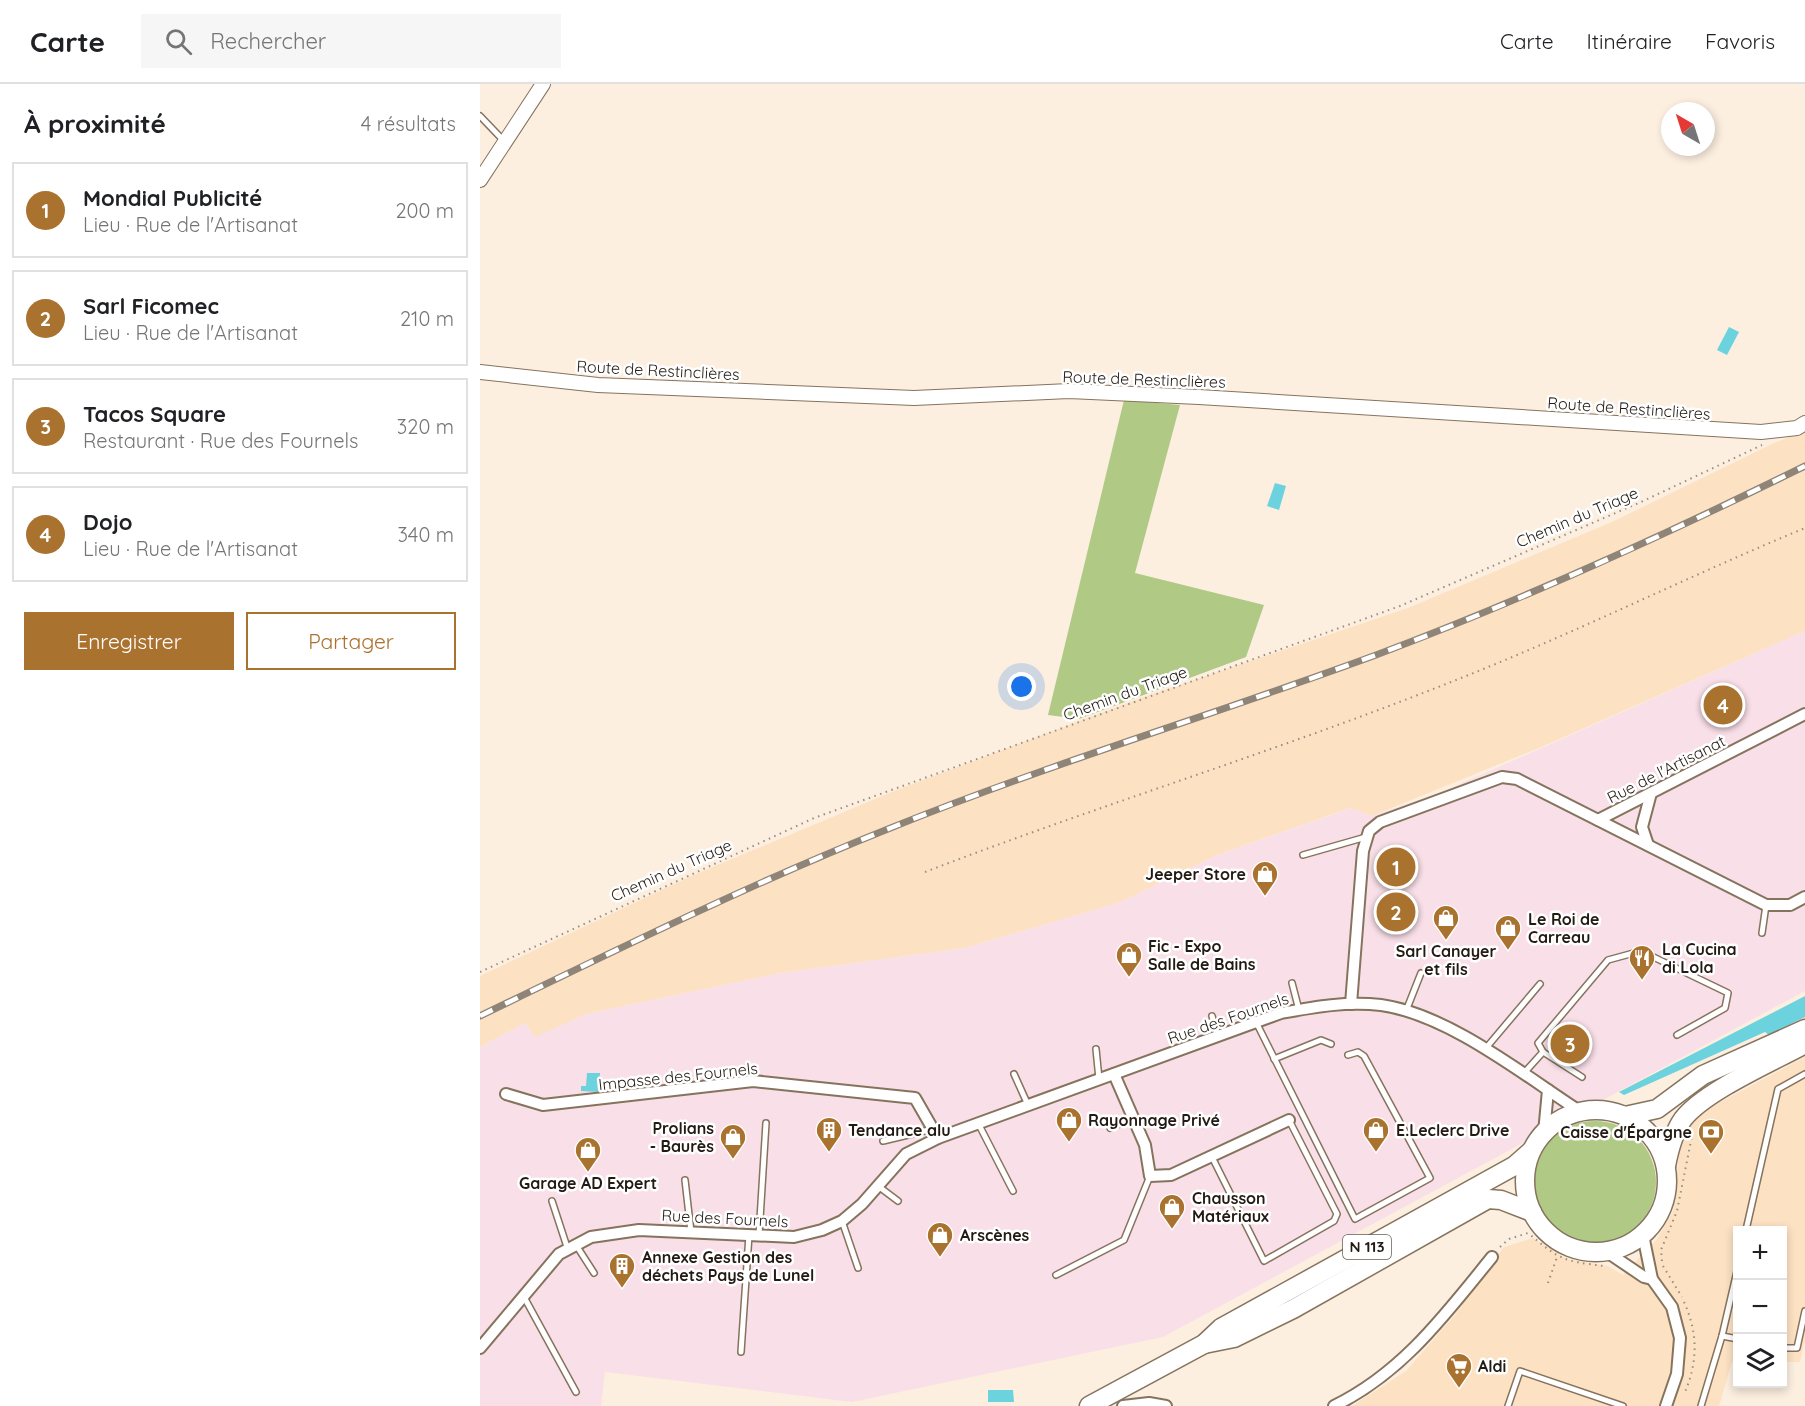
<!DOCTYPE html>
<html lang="fr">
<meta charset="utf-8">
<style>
:root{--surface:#fff;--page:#f6f6f6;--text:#202124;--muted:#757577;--line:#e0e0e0;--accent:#aa722f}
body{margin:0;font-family:Quicksand,sans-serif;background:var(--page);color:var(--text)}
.controls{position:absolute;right:18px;bottom:18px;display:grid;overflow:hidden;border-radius:0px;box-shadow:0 3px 9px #0003}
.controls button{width:54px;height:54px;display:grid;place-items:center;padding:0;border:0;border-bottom:2px solid var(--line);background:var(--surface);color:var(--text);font:30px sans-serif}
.compass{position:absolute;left:1181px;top:18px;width:54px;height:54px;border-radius:50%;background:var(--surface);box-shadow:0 3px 9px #0003;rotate:321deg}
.you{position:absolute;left:542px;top:603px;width:21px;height:21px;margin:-15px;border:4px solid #fff;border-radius:50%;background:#1a73e8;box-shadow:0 0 0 9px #1a73e833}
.badge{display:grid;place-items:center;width:39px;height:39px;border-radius:50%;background:var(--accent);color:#fff;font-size:20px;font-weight:700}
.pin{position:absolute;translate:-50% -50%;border:3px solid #fff;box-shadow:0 2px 6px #0006}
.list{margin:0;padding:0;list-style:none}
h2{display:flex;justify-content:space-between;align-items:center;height:78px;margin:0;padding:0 24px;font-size:26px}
h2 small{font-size:20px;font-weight:400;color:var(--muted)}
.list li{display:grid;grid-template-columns:39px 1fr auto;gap:18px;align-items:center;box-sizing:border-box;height:96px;margin:0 12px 12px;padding:0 12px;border:2px solid var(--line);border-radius:0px}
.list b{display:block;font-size:22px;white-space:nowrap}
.list p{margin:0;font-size:20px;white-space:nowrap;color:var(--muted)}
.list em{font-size:20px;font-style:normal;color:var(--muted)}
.actions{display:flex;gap:12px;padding:18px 24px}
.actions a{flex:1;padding:14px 0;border:2px solid var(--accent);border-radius:0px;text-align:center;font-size:21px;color:var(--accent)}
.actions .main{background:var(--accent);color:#fff}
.icon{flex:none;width:33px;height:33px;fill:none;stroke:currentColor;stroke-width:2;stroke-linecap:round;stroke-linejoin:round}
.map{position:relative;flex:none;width:1325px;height:1322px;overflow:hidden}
header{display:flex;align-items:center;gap:36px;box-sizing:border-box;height:84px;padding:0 30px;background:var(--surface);border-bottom:2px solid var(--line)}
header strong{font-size:28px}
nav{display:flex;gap:33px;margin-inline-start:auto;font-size:21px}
.search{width:420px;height:54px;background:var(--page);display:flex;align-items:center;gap:15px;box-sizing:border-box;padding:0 21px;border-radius:0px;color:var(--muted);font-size:22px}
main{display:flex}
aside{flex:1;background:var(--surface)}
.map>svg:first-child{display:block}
</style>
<header>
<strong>Carte</strong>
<div class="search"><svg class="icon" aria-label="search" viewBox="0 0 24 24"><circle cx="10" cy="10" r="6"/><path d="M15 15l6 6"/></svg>Rechercher</div>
<nav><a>Carte</a><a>Itinéraire</a><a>Favoris</a></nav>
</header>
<main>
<aside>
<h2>À proximité<small>4 résultats</small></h2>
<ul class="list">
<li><span class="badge">1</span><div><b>Mondial Publicité</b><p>Lieu · Rue de l'Artisanat</p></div><em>200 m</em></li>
<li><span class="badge">2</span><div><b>Sarl Ficomec</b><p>Lieu · Rue de l'Artisanat</p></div><em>210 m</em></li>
<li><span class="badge">3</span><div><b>Tacos Square</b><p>Restaurant · Rue des Fournels</p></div><em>320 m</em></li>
<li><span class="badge">4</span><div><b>Dojo</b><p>Lieu · Rue de l'Artisanat</p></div><em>340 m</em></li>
</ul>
<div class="actions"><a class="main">Enregistrer</a><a>Partager</a></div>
</aside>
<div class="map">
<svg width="1325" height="1322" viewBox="0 0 1325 1322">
<rect width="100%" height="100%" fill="#fcefe0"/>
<!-- built -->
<g fill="#fce1c3">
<path d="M1325 347V547L1059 664 892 732 870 724 737 771 641 818 485 864 300 889 106 930 55 954 45 939 0 963V892L209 793 414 707 661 614 928 524 1132 438 1294 359Z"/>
<path d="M1325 973V1256L1320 1278H1303L1302 1146H1258L1257 1277 1252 1278 1239 1322H872L926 1287 975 1231 1024 1163 1053 1154 1087 1175 1128 1182 1143 1191 1177 1155 1193 1127 1201 1051 1227 1025Z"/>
</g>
<!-- industrial -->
<path fill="#f9dfe7" d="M1325 547V907L683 1253 372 1318 125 1288 121 1322H0V963L45 939 55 953 106 930 300 889 485 864 641 818 737 771 871 724 892 732 962 708Z"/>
<!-- green -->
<g fill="#b0c985">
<path d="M644 316 700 321 655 489 784 521 766 573 599 635 568 631Z"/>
<circle cx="1115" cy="1098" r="61"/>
</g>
<!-- water -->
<g fill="#6cd2de">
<path d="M1249 243 1259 248 1247 271 1237 266Z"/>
<path d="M795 399 806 402 799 426 787 422Z"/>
<path d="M1325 912V933L1289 951 1285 948 1144 1011 1139 1008Z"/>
<path d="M107 989H120L119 1008 101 1007V1002H106Z"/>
<path d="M508 1306H533L534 1318H508Z"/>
</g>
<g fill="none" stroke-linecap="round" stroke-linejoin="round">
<!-- service casing -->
<g stroke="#86735d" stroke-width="8">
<g id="service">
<path d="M0 32 24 57"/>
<path d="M823 771 886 753"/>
<path d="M1282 849 1286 821"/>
<path d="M812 899 819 926"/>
<path d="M926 927 941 889"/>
<path d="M732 932 738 952"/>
<path d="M776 938 875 1135 950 1094 884 972 878 968 868 971"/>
<path d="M1006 964 1060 900"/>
<path d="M616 965 619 995"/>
<path d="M1063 968 1058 959 1128 876 1161 867 1248 909 1245 924 1197 951"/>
<path d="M794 975 841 956 851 960"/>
<path d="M1044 989 1063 968 1102 993"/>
<path d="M534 990 548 1021"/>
<path d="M498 1039 533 1107"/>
<path d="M630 1044 653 1034"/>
<path d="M403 1057 453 1045"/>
<path d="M732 1073 784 1177 854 1137 857 1130 809 1036"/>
<path d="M205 1096 211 1148"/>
<path d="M398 1102 418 1117"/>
<path d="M72 1117 88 1166"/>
<path d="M362 1137 378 1184"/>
<path d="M1266 1146 1298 1005 1325 990"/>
<path d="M279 1151 286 1039"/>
<path d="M96 1161 114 1189"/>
<path d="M576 1191 644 1156 670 1092"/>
<path d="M44 1213 96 1308"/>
<path d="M1242 1252 1258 1255"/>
<path d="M1302 1264H1317L1325 1227"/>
<path d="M261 1268 269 1151"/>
<path d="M1028 1322 1040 1287 1143 1322"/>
<path d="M1221 1322 1242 1252 1258 1183"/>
</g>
</g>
<!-- minor casing -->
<g stroke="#86735d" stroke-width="14">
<g id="minor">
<path d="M1118 736 1325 630"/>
<path d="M1168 761 1162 743 1171 709"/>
<path d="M871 920 883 767 889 747 900 738 1022 693 1037 695 1286 821H1310L1325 813"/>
<path d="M634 990 665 1061 670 1092 691 1091 809 1036"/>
<path d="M26 1010 63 1021 273 997 435 1014 458 1054"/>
<path d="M1064 1049 1068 1006"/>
<path d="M1163 1151 1172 1195 1192 1223 1200 1254 1197 1290 1186 1322"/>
<path d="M1127 1168 1164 1193 1172 1195"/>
<path d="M0 1264 79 1170 111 1153 159 1146 314 1153 342 1146 362 1137 382 1120 426 1070 458 1054 801 929C834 923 866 917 901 921 968 930 1045 992 1101 1028"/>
<path d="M643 1322 669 1319 686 1322"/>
<path d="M854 1322C922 1289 965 1231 1012 1173"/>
</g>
</g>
<!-- tertiary casing -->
<g stroke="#86735d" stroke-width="16">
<g id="tertiary">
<path d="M0 96 63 0"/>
<path d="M0 288 118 301 434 314 589 307 719 313 1281 348 1317 344 1325 339"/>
</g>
</g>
<!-- primary casing -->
<g stroke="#86735d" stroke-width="21">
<g id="primary">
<circle cx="1116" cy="1097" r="71"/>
<path d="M1145 1032 1177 1025 1223 991 1325 945"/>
<path d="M1186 1082C1189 1066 1193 1049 1203 1035 1225 1007 1292 978 1325 960"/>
<path d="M724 1260 754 1254 813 1225 1008 1115 1021 1116 1052 1128"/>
<path d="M609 1322 724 1260 741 1244 1034 1082 1051 1067"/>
</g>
</g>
<!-- path -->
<g stroke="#988e82" stroke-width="2" stroke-dasharray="1.5 4.5" stroke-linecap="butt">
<path d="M445 788C622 720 804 665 981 594 1097 548 1209 492 1325 444"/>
<path d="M0 888 334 734 920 522 1161 418 1282 361"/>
<path d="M1020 1163 1029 1155 1048 1149C1080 1176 1083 1177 1124 1182"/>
<path d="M1182 1177 1181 1166 1197 1127 1212 1052"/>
<path d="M1183 1182 1202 1213"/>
<path d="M1068 1199 1077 1173"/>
<path d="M1204 1218C1218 1249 1218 1277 1205 1308"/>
</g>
<!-- service -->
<use href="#service" stroke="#fff" stroke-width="5"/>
<!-- minor -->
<use href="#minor" stroke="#fff" stroke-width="10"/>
<!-- tertiary -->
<use href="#tertiary" stroke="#fff" stroke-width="14"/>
<!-- primary -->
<use href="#primary" stroke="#fff" stroke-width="18"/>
<!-- rail casing -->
<g stroke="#8e8478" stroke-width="7">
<path id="rail" d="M0 932C136 866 272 799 413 743 572 679 736 630 896 571 1043 516 1185 451 1325 382"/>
</g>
<!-- rail -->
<use href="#rail" stroke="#fff" stroke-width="4.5" stroke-dasharray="14" stroke-linecap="butt"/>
</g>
<!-- icons -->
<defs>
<g id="shop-pin" transform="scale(1.35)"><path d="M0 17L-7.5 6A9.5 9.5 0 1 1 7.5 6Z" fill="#aa722f" stroke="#fff"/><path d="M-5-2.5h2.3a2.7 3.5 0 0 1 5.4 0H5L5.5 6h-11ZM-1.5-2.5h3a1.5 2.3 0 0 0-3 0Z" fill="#fff"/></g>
<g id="restaurant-pin" transform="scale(1.35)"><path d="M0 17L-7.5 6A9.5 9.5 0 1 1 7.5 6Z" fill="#aa722f" stroke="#fff"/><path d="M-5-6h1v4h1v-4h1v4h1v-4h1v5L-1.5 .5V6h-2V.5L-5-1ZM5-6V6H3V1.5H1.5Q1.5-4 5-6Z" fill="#fff"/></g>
<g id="building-pin" transform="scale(1.35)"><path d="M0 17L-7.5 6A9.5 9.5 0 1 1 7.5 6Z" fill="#aa722f" stroke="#fff"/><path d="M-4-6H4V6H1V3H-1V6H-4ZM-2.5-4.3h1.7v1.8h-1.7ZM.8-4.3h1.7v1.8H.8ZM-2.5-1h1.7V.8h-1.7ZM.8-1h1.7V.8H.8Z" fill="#fff"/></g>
<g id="bank-pin" transform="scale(1.35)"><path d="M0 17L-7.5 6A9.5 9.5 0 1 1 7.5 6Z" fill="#aa722f" stroke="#fff"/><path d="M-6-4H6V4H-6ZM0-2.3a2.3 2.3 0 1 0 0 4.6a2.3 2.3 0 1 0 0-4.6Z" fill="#fff"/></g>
<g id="supermarket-pin" transform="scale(1.35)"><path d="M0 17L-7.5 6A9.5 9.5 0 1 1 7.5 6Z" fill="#aa722f" stroke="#fff"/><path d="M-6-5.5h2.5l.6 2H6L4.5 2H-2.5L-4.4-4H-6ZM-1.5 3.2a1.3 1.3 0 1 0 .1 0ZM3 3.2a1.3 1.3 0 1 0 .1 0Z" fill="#fff"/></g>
</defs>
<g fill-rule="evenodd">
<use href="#shop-pin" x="785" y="790"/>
<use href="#shop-pin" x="966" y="834"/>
<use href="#shop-pin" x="1028" y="844"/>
<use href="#shop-pin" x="649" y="871"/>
<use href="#restaurant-pin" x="1162" y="874"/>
<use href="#shop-pin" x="589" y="1036"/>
<use href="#building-pin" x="349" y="1046"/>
<use href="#shop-pin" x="896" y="1046"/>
<use href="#bank-pin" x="1231" y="1048"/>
<use href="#shop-pin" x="253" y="1053"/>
<use href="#shop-pin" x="108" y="1066"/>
<use href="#shop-pin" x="692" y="1123"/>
<use href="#shop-pin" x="460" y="1151"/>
<use href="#building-pin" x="142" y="1182"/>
<use href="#supermarket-pin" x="979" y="1282"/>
</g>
<g text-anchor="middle" stroke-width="5" stroke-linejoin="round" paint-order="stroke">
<!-- shield labels -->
<rect fill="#fff" stroke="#655f5a" stroke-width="1.5" x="863" y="1151" width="48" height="24" rx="4.5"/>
<g font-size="15" font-weight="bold" fill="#231b13">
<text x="887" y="1168">N 113</text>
</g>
<!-- street labels -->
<g font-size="16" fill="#231b13" stroke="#fff">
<text transform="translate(178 286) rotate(3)" y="6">Route de Restinclières</text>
<text transform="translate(664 295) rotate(2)" y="6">Route de Restinclières</text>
<text transform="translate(1149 324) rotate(4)" y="6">Route de Restinclières</text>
<text transform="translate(1097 433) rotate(-23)" y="6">Chemin du Triage</text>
<text transform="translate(645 609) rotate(-20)" y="6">Chemin du Triage</text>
<text transform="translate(1186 685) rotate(-27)" y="6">Rue de l'Artisanat</text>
<text transform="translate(191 786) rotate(-24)" y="6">Chemin du Triage</text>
<text transform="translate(748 934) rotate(-19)" y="6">Rue des Fournels</text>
<text transform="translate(198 992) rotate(-6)" y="6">Impasse des Fournels</text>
<text transform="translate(245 1134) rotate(3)" y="6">Rue des Fournels</text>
</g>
<!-- poi labels -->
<g font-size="16" font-weight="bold" fill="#231b13" stroke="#fff" text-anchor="start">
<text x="766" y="796" text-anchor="end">Jeeper Store</text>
<text x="1048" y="841">Le Roi de<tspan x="1048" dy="18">Carreau</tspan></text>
<text x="668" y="868">Fic - Expo<tspan x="668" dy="18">Salle de Bains</tspan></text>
<text x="1182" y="871">La Cucina<tspan x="1182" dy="18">di Lola</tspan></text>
<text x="966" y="873" text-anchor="middle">Sarl Canayer<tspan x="966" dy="18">et fils</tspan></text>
<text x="608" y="1042">Rayonnage Privé</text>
<text x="234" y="1050" text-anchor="end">Prolians<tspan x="234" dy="18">- Baurès</tspan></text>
<text x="368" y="1052">Tendance alu</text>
<text x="916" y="1052">E.Leclerc Drive</text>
<text x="1212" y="1054" text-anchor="end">Caisse d'Épargne</text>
<text x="108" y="1105" text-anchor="middle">Garage AD Expert</text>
<text x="712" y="1120">Chausson<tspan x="712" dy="18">Matériaux</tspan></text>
<text x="480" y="1157">Arscènes</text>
<text x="162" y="1179">Annexe Gestion des<tspan x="162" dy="18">déchets Pays de Lunel</tspan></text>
<text x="998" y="1288">Aldi</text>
</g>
</g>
</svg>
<div class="controls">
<button>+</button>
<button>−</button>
<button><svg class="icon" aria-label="layers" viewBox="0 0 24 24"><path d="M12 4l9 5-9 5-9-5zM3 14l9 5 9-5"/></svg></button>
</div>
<svg class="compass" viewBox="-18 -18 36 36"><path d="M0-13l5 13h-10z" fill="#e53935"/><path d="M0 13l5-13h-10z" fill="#757577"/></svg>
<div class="you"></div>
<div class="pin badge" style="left:916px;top:783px">1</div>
<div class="pin badge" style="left:916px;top:828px">2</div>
<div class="pin badge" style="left:1090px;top:960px">3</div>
<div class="pin badge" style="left:1243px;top:621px">4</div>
</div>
</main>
